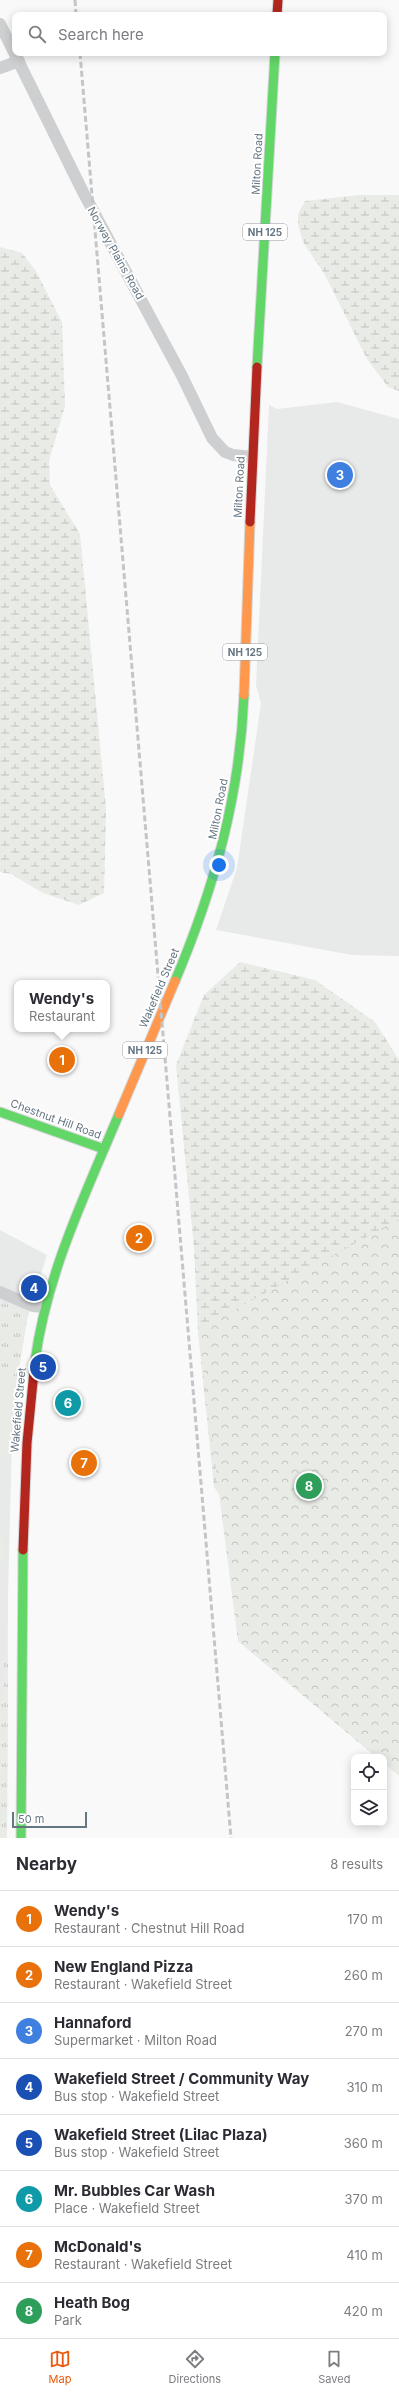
<!DOCTYPE html>
<meta charset="utf-8">
<style>
:root{--surface:#fff;--page:#f7f7f7;--text:#2b2b33;--muted:#7c7c81;--line:#e1e1e2;--accent:#ea580c}
body{margin:0;font-family:Inter,sans-serif;background:var(--page);color:var(--text)}
.controls{position:absolute;right:12px;bottom:12px;display:grid;overflow:hidden;border-radius:8px;box-shadow:0 2px 10px #0003}
.controls button{width:36px;height:36px;display:grid;place-items:center;padding:0;border:0;border-bottom:1px solid var(--line);background:var(--surface);color:var(--text);font:20px sans-serif}
.scale{position:absolute;left:12px;bottom:10px;width:75px;box-sizing:border-box;padding-left:4px;border:2px solid #657683;border-top:0;font-size:11px;line-height:14px;white-space:nowrap;color:#657683;-webkit-text-stroke:3px #fff;paint-order:stroke}
.you{position:absolute;left:219px;top:865px;width:14px;height:14px;margin:-10px;border:3px solid #fff;border-radius:50%;background:#1a73e8;box-shadow:0 0 0 6px #1a73e833}
.badge{display:grid;place-items:center;width:26px;height:26px;border-radius:50%;background:var(--accent);color:#fff;font-size:13px;font-weight:700}
.pin{position:absolute;translate:-50% -50%;border:2px solid #fff;box-shadow:0 1px 4px #0006}
.popup{position:absolute;left:14px;top:980px;width:96px;height:52px;box-sizing:border-box;display:grid;place-content:center;border-radius:8px;background:var(--surface);filter:drop-shadow(0 1px 3px #0005);font-size:13px;white-space:nowrap;color:var(--muted)}
.popup b{font-size:15px;color:var(--text)}
.popup::after{content:'';position:absolute;left:50%;top:100%;margin-left:-8px;border:8px solid transparent;border-top-color:var(--surface)}
.list{margin:0;padding:0;list-style:none}
h2{display:flex;justify-content:space-between;align-items:center;height:52px;margin:0;padding:0 16px;font-size:17px}
h2 small{font-size:13px;font-weight:400;color:var(--muted)}
.list li{display:grid;grid-template-columns:26px 1fr auto;gap:12px;align-items:center;box-sizing:border-box;height:56px;padding:0 16px;border-top:1px solid var(--line)}
.list b{display:block;font-size:15px;white-space:nowrap}
.list p{margin:0;font-size:13px;white-space:nowrap;color:var(--muted)}
.list em{font-size:13px;font-style:normal;color:var(--muted)}
.icon{flex:none;width:22px;height:22px;fill:none;stroke:currentColor;stroke-width:2;stroke-linecap:round;stroke-linejoin:round}
.map{position:relative;flex:none;width:399px;height:1838px;overflow:hidden}
.search{position:absolute;background:var(--surface);box-shadow:0 2px 10px #0003;left:12px;right:12px;top:12px;height:44px;display:flex;align-items:center;gap:10px;box-sizing:border-box;padding:0 14px;border-radius:8px;color:var(--muted);font-size:15px}
.sheet{height:500px;background:var(--surface)}
nav{display:flex;justify-content:space-around;align-items:center;box-sizing:border-box;height:56px;border-top:1px solid var(--line);background:var(--surface);font-size:11px;color:var(--muted)}
nav a{display:grid;justify-items:center;gap:2px}
nav .on{color:var(--accent)}
.map>svg:first-child{display:block}
</style>
<div class="map">
<svg width="399" height="1838" viewBox="0 0 399 1838">
<defs>
<pattern id="grass-tufts" width="24" height="20" patternUnits="userSpaceOnUse"><rect width="24" height="20" fill="#e8ebe6"/><path d="M3 7l-1-3M5 7V3M7 7l1-3M15 17l-1-3M17 17v-4M19 17l1-3" fill="none" stroke="#c0c3c0"/></pattern>
<pattern id="wetland-marsh" width="20" height="14" patternUnits="userSpaceOnUse"><rect width="20" height="14" fill="#e8ebe6"/><path d="M1 5h8M5 5V1M11 12h8M15 12V8" fill="none" stroke="#c0c3c0"/></pattern>
<pattern id="park-crowns" width="20" height="18" patternUnits="userSpaceOnUse"><rect width="20" height="18" fill="#e8ebe6"/><path d="M2 6a3 3 0 1 1 6 0M12 15a3 3 0 1 1 6 0" fill="none" stroke="#c0c3c0"/></pattern>
</defs>
<rect width="100%" height="100%" fill="#f9f9f9"/>
<!-- built -->
<g fill="#e8e9e9">
<path d="M337 402 399 419V956L352 955 216 930 237 868 261 703 256 686 269 405 277 409Z"/>
<path d="M0 1230 47 1255 28 1316 18 1364 12 1439 8 1595 7 1838H0Z"/>
</g>
<!-- grass -->
<g fill="url(#grass-tufts)">
<path d="M0 1301 28 1314 18 1376 4 1377 0 1369Z"/>
<path d="M8 1653 7 1838H0V1693L4 1692 3 1654Z"/>
</g>
<!-- wetland -->
<g fill="url(#wetland-marsh)">
<path d="M359 195H399V391L388 387 367 359 325 275 303 242 298 225V214L305 201Z"/>
<path d="M0 247 22 253 36 271 62 322 65 406 49 461 50 485 80 534 106 809 104 893 79 905 43 893 11 874 0 872Z"/>
<path d="M240 962 315 980 375 1022 399 1060V1664L278 1577 214 1487 198 1332 194 1248 176 1065 204 995Z"/>
</g>
<!-- park -->
<path fill="url(#park-crowns)" d="M399 1219V1776L384 1763V1757H376L238 1641 198 1330Z"/>
<!-- pitch -->
<g fill="#e8ebe6">
<path d="M0 1369 4 1377 18 1376 13 1454 0 1456Z"/>
<path d="M0 1528 4 1535 6 1560H0Z"/>
</g>
<g fill="none" stroke-linecap="round" stroke-linejoin="round">
<!-- fast casing -->
<g stroke="#d5d6d7" stroke-width="11">
<g id="fast">
<path d="M257 367 275 53"/>
<path d="M175 981C214 889 240 796 244 695"/>
<path d="M0 1112 104 1149"/>
<path d="M35 1361C47 1273 85 1195 119 1114"/>
<path d="M21 1838 23 1550"/>
</g>
</g>
<!-- slow casing -->
<g stroke="#d5d6d7" stroke-width="11">
<g id="slow">
<path d="M244 695 250 522"/>
<path d="M119 1114 175 981"/>
</g>
</g>
<!-- jam casing -->
<g stroke="#d5d6d7" stroke-width="11">
<g id="jam">
<path d="M277 15 278 0"/>
<path d="M250 522 257 367"/>
<path d="M23 1550 27 1443 35 1361"/>
</g>
</g>
<!-- street -->
<g stroke="#cecfd0" stroke-width="12">
<path d="M0 24 83 192 182 376 212 438 225 452 233 455 252 457"/>
<path d="M0 68 19 61"/>
<path d="M0 1292 33 1306 44 1307"/>
</g>
<!-- fast -->
<use href="#fast" stroke="#63d668" stroke-width="9"/>
<!-- slow -->
<use href="#slow" stroke="#ff974d" stroke-width="9"/>
<!-- jam -->
<use href="#jam" stroke="#b3261e" stroke-width="9"/>
<!-- rail -->
<g stroke="#c3c5c6" stroke-width="3" stroke-dasharray="6 3" stroke-linecap="butt">
<path d="M75 0 76 15"/>
<path d="M80 53 231 1838"/>
</g>
</g>
<g text-anchor="middle" stroke-width="4" stroke-linejoin="round" paint-order="stroke">
<!-- shield labels -->
<g fill="#fff" stroke="#939fa8" stroke-width="1">
<rect x="243" y="224" width="44" height="16" rx="3"/>
<rect x="223" y="644" width="44" height="16" rx="3"/>
<rect x="123" y="1042" width="44" height="16" rx="3"/>
</g>
<g font-size="10" font-weight="bold" fill="#657683">
<text x="265" y="236">NH 125</text>
<text x="245" y="656">NH 125</text>
<text x="145" y="1054">NH 125</text>
</g>
<!-- street labels -->
<g font-size="11" fill="#657683" stroke="#fff">
<text transform="translate(257 164) rotate(-87)" y="4">Milton Road</text>
<text transform="translate(116 253) rotate(61)" y="4">Norway Plains Road</text>
<text transform="translate(239 487) rotate(-87)" y="4">Milton Road</text>
<text transform="translate(218 809) rotate(-79)" y="4">Milton Road</text>
<text transform="translate(159 988) rotate(-67)" y="4">Wakefield Street</text>
<text transform="translate(56 1119) rotate(20)" y="4">Chestnut Hill Road</text>
<text transform="translate(18 1410) rotate(-85)" y="4">Wakefield Street</text>
</g>
</g>
</svg>
<div class="controls">
<button><svg class="icon" aria-label="locate" viewBox="0 0 24 24"><circle cx="12" cy="12" r="6"/><path d="M12 2v4M12 18v4M2 12h4M18 12h4"/></svg></button>
<button><svg class="icon" aria-label="layers" viewBox="0 0 24 24"><path d="M12 4l9 5-9 5-9-5zM3 14l9 5 9-5"/></svg></button>
</div>
<div class="scale">50 m</div>
<div class="you"></div>
<div class="pin badge" style="left:62px;top:1060px;background:#e8710a">1</div>
<div class="popup"><b>Wendy's</b>Restaurant</div>
<div class="pin badge" style="left:139px;top:1238px;background:#e8710a">2</div>
<div class="pin badge" style="left:340px;top:475px;background:#3f7fe0">3</div>
<div class="pin badge" style="left:34px;top:1288px;background:#1a4fb4">4</div>
<div class="pin badge" style="left:43px;top:1367px;background:#1a4fb4">5</div>
<div class="pin badge" style="left:68px;top:1403px;background:#0f9aa8">6</div>
<div class="pin badge" style="left:84px;top:1463px;background:#e8710a">7</div>
<div class="pin badge" style="left:309px;top:1486px;background:#2e9e5b">8</div>
<div class="search"><svg class="icon" aria-label="search" viewBox="0 0 24 24"><circle cx="10" cy="10" r="6"/><path d="M15 15l6 6"/></svg>Search here</div>
</div>
<section class="sheet">
<h2>Nearby<small>8 results</small></h2>
<ul class="list">
<li><span class="badge" style="background:#e8710a">1</span><div><b>Wendy's</b><p>Restaurant · Chestnut Hill Road</p></div><em>170 m</em></li>
<li><span class="badge" style="background:#e8710a">2</span><div><b>New England Pizza</b><p>Restaurant · Wakefield Street</p></div><em>260 m</em></li>
<li><span class="badge" style="background:#3f7fe0">3</span><div><b>Hannaford</b><p>Supermarket · Milton Road</p></div><em>270 m</em></li>
<li><span class="badge" style="background:#1a4fb4">4</span><div><b>Wakefield Street / Community Way</b><p>Bus stop · Wakefield Street</p></div><em>310 m</em></li>
<li><span class="badge" style="background:#1a4fb4">5</span><div><b>Wakefield Street (Lilac Plaza)</b><p>Bus stop · Wakefield Street</p></div><em>360 m</em></li>
<li><span class="badge" style="background:#0f9aa8">6</span><div><b>Mr. Bubbles Car Wash</b><p>Place · Wakefield Street</p></div><em>370 m</em></li>
<li><span class="badge" style="background:#e8710a">7</span><div><b>McDonald's</b><p>Restaurant · Wakefield Street</p></div><em>410 m</em></li>
<li><span class="badge" style="background:#2e9e5b">8</span><div><b>Heath Bog</b><p>Park</p></div><em>420 m</em></li>
</ul>
</section>
<nav>
<a class="on"><svg class="icon" aria-label="map" viewBox="0 0 24 24"><path d="M3 6l6-2 6 2 6-2v14l-6 2-6-2-6 2zM9 4v14M15 6v14"/></svg>Map</a>
<a><svg class="icon" aria-label="directions" viewBox="0 0 24 24"><path d="M12 3l9 9-9 9-9-9zM9 14v-3h6M13 9l2 2-2 2"/></svg>Directions</a>
<a><svg class="icon" aria-label="saved" viewBox="0 0 24 24"><path d="M7 4h10v16l-5-4-5 4z"/></svg>Saved</a>
</nav>
